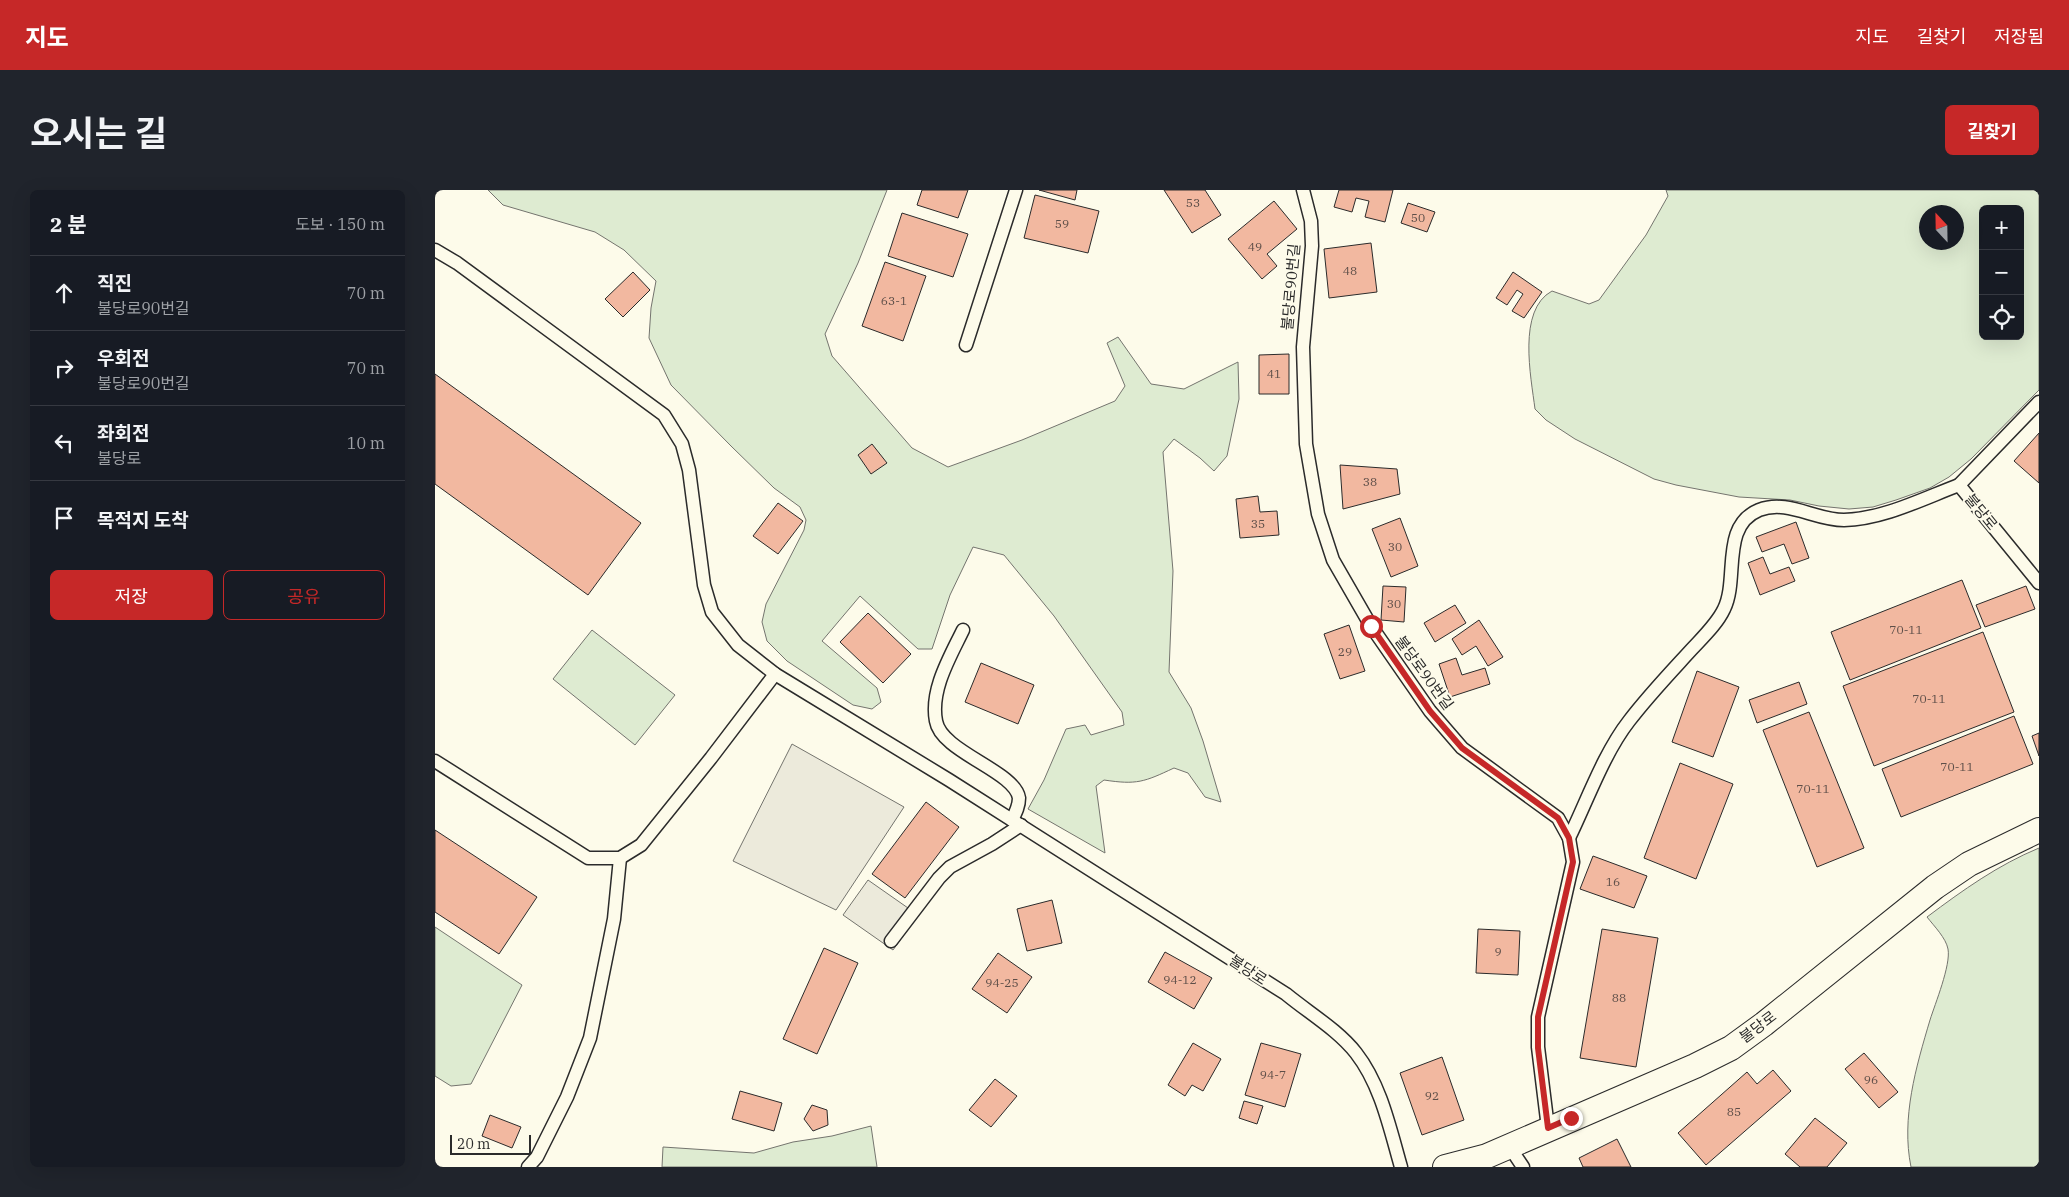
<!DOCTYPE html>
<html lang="ko">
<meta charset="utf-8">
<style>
:root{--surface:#171b24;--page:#20242c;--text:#f1f3f6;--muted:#9ea1a6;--line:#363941;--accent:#c62828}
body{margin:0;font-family:"IBM Plex Serif","Noto Sans KR",serif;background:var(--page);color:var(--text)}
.controls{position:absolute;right:15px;top:15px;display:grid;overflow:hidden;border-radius:8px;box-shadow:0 5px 20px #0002}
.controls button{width:45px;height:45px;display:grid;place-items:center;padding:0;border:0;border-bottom:1px solid var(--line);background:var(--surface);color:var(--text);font:25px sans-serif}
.compass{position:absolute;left:1484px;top:15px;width:45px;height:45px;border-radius:50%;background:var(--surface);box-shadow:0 5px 20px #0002;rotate:338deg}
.scale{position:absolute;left:15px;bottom:12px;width:81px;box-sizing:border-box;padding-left:5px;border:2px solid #2b2b2b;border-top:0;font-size:14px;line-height:18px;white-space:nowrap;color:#2b2b2b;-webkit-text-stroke:4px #fdfbea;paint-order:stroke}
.stop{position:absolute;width:15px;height:15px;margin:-11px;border:4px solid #c62828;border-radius:50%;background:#fff}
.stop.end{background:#c62828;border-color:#fff;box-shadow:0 1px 5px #0008}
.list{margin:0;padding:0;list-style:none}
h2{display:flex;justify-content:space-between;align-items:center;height:65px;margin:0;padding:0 20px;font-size:21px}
h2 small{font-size:16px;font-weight:400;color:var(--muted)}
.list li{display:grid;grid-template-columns:32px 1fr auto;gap:15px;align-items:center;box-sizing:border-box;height:75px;padding:0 20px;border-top:1px solid var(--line)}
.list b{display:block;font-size:19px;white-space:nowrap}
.list p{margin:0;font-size:16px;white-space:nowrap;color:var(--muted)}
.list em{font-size:16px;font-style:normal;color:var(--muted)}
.actions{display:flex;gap:10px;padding:15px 20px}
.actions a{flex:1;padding:11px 0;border:1px solid var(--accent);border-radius:8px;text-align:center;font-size:18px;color:var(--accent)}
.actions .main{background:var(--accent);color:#fff}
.icon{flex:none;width:28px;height:28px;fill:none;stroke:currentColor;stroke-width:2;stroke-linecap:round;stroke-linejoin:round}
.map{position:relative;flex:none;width:1604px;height:977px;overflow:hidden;border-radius:8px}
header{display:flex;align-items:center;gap:30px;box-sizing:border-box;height:70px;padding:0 25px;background:var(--accent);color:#fff}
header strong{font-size:24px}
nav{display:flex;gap:28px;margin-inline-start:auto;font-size:18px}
.intro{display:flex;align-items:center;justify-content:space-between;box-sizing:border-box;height:120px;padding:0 30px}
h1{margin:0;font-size:35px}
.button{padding:12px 22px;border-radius:8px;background:var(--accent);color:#fff;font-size:18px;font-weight:700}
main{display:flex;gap:30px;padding:0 30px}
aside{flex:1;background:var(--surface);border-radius:8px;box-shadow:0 5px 20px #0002}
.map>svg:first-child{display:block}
</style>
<header>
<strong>지도</strong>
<nav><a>지도</a><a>길찾기</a><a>저장됨</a></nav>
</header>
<div class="intro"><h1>오시는 길</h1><a class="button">길찾기</a></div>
<main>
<aside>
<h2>2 분<small>도보 · 150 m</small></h2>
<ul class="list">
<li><svg class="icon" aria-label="ahead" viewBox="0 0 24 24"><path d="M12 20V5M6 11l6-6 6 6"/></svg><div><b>직진</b><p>불당로90번길</p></div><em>70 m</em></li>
<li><svg class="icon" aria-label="right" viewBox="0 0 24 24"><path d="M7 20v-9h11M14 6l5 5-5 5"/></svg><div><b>우회전</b><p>불당로90번길</p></div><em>70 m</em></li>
<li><svg class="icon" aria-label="left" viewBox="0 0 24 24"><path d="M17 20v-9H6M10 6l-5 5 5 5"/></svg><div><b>좌회전</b><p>불당로</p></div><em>10 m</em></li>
<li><svg class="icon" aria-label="arrive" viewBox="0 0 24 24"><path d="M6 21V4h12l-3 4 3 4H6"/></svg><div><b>목적지 도착</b></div></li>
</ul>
<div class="actions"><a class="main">저장</a><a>공유</a></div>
</aside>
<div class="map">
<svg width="1604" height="977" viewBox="0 0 1604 977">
<rect width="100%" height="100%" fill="#fdfbea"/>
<!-- green -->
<g fill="#deebd1" stroke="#74746e" fill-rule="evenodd">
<path d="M53 0H452L423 73 390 144 397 166 477 258 513 277 587 250 680 211 690 196 672 153 683 147 716 194 749 199 803 172 804 209 792 266 779 281 765 268 739 249 728 262 738 381 734 482 756 518 768 551 786 612 770 607 753 583 739 578C709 592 702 595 669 590L661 596 670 663 593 619 609 590 631 539 650 535 656 545 689 535 687 522 619 426 569 365 538 357 515 405 497 459H483L425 406 387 451 442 498 446 512 437 519 418 515 352 471 332 451 327 432 331 414 369 340 371 330 365 317 339 298 296 256 236 195 214 148 216 118 221 91 189 60 160 42 68 15Z"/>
<path d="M1231 0H1604V200L1536 269 1514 287 1495 298 1461 310 1438 317 1414 319 1384 316 1355 310 1304 307 1241 295 1219 289 1140 249 1111 230 1100 219C1096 187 1082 120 1117 101L1154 114 1164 110 1211 45 1233 6ZM1548 19H1585V146H1548ZM1522 22V52H1492V22Z"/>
<path d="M157 440 240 505 200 555 118 489Z"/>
<path d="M1604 658V977H1476C1466 928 1481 877 1495 830 1500 814 1516 775 1513 759 1511 748 1499 736 1492 727 1528 700 1563 675 1604 658Z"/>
<path d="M0 737 87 795 36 894 16 896 0 886Z"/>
<path d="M436 936 442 977H227L228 957 319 963 358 952 397 946Z"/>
</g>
<!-- parking -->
<g fill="#eceadb" stroke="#74746e">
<path d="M357 554 469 617 401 720 298 671Z"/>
<path d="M433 690 483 725 458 760 408 725Z"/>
</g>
<!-- building -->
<g fill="#f2b8a0" stroke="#2b2b2b">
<path d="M487 0H533L523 28 482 15Z"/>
<path d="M604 0H642L640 10Z"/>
<path d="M729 0H770L786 25 757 43Z"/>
<path d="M904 0H958L950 32 930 27 934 11 921 8 917 22 899 17Z"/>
<path d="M600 5 664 21 653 63 589 48Z"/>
<path d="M839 11 862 39 832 64 842 76 827 89 793 49Z"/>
<path d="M973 13 1000 22 992 42 966 33Z"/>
<path d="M467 23 533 44 518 87 453 66Z"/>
<path d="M936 53 942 102 894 108 889 59Z"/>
<path d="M450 72 491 86 468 151 427 136Z"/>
<path d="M198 82 215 100 188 127 170 109Z"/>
<path d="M1078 82 1107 102 1089 128 1077 121 1088 104 1082 100 1072 115 1061 108Z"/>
<path d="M854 164V204H824V165Z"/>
<path d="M0 184 206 333 153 405 0 294Z"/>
<path d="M1604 243V293L1579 271Z"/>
<path d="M437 254 452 273 436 284 423 265Z"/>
<path d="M905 275 962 279 965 304 908 319Z"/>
<path d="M823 306 825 322 842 321 844 345 805 348 801 309Z"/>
<path d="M343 313 368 331 343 364 318 346Z"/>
<path d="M965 328 983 376 956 387 937 339Z"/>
<path d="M1361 332 1374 368 1357 374 1349 354 1327 362 1321 347Z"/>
<path d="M1328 367 1335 384 1354 377 1360 391 1325 405 1313 373Z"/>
<path d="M1527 390 1546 438 1415 490 1396 442Z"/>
<path d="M948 396 971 397 969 432 946 430Z"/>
<path d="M1591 396 1600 419 1550 437 1541 415Z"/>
<path d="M1020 415 1031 433 1000 452 989 433Z"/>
<path d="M433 423 476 464 448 493 405 452Z"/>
<path d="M1044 430 1068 467 1053 476 1041 456 1027 465 1017 449Z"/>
<path d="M914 435 930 481 905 489 889 444Z"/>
<path d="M1548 442 1579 522 1439 576 1408 496Z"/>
<path d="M1021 468 1027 485 1050 478 1055 494 1015 507 1004 474Z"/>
<path d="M546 473 599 495 583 534 530 512Z"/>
<path d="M1262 481 1304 497 1278 567 1237 552Z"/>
<path d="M1364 492 1372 514 1322 533 1314 510Z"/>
<path d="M1374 522 1429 658 1382 677 1328 540Z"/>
<path d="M1579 526 1598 574 1466 627 1447 579Z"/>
<path d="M1604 543V566L1597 546Z"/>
<path d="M1245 573 1298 594 1261 689 1209 668Z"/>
<path d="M491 612 524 637 470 708 437 684Z"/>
<path d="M0 640 102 707 64 764 0 722Z"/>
<path d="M1158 666 1212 686 1199 718 1145 699Z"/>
<path d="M617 710 627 753 592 761 582 719Z"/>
<path d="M1043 739 1085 741 1083 785 1041 783Z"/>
<path d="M1167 739 1223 748 1201 877 1145 868Z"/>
<path d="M389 758 423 773 382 864 348 849Z"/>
<path d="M730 762 777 788 759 819 713 792Z"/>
<path d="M563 763 597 787 572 823 537 799Z"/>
<path d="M758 853 786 869 768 901 757 895 750 906 733 895Z"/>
<path d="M826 853 866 864 850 917 810 905Z"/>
<path d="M1429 863 1463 902 1444 918 1410 879Z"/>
<path d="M1007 867 1029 930 987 945 965 883Z"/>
<path d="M1338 880 1356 901 1271 975 1243 943 1312 882 1322 894Z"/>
<path d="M560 889 582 906 556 937 534 920Z"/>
<path d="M305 901 347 913 339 941 297 929Z"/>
<path d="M809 911 828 916 822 934 804 928Z"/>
<path d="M377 915 392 920 393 935 378 941 369 929Z"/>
<path d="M55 925 86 937 77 958 47 946Z"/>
<path d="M1380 928 1412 953 1392 977H1365L1350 964Z"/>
<path d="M1182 949 1196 977H1148L1144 968Z"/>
</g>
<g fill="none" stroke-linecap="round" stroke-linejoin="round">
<!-- service casing -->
<g stroke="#2b2b2b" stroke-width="15">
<g id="service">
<path d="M868 0 876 31 877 56 868 157 871 254 883 324 898 370 936 436 995 521 1027 558 1123 628 1134 648 1138 672 1103 827V857L1113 938"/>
<path d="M0 60 22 73 229 225 247 254 254 280 269 395 277 422 303 455 340 484 514 590 851 804C874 823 903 840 921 863 946 895 955 939 966 977"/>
<path d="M531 155 581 0"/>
<path d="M1604 212 1524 295 1604 393"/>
<path d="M528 440C515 467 495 500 501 531 506 562 580 581 584 608 584 616 581 622 577 630"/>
<path d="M0 571 153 668H185L206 655 276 568 340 484"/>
<path d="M1134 648C1152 611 1169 563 1194 531 1213 506 1235 483 1256 460 1268 447 1282 434 1289 419 1304 389 1285 336 1324 320 1353 309 1379 330 1409 330 1448 329 1487 309 1524 295"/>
<path d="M456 751 504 688 515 677 557 654 586 635"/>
<path d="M1074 956 1088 977"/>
<path d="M93 977 102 967 132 907 155 848 179 729 185 668"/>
</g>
</g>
<!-- minor casing -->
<g stroke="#2b2b2b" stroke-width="26">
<path id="minor" d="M1010 977 1052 966 1260 876 1296 858 1329 834 1500 697 1534 674 1604 640"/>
</g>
<!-- service -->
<use href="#service" stroke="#fdfbea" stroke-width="12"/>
<!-- minor -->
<use href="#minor" stroke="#fdfbea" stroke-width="24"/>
</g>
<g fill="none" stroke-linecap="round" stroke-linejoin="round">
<!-- route -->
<path stroke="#c62828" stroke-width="6" d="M936 436 995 521 1027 558 1123 628 1134 648 1138 672 1103 827V858L1113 938 1136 928"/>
</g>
<g text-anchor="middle" stroke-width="4" stroke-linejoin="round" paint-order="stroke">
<!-- number labels -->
<g font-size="12" fill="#5d4e48">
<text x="758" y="17">53</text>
<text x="983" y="32">50</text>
<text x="627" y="38">59</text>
<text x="820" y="61">49</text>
<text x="915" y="85">48</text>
<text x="459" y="115">63-1</text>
<text x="839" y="188">41</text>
<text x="935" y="296">38</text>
<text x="823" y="338">35</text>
<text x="960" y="361">30</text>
<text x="959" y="418">30</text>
<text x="1471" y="444">70-11</text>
<text x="910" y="466">29</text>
<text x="1494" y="513">70-11</text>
<text x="1522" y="581">70-11</text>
<text x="1378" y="603">70-11</text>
<text x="1178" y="696">16</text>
<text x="1063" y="766">9</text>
<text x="745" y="794">94-12</text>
<text x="567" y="797">94-25</text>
<text x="1184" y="812">88</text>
<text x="838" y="889">94-7</text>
<text x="1436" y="894">96</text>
<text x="997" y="910">92</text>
<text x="1299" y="926">85</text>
</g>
<!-- street labels -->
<g font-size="15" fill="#2b2b2b" stroke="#fdfbea">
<text transform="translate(856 97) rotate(-85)" y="5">불당로90번길</text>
<text transform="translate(1546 322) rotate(51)" y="5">불당로</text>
<text transform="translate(989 483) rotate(54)" y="5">불당로90번길</text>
<text transform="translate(813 780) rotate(33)" y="5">불당로</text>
<text transform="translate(1323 837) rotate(-37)" y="5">불당로</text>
</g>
</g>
</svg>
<div class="controls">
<button>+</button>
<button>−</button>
<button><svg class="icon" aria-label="locate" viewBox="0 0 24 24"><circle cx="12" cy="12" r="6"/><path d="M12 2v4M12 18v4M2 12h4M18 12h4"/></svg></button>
</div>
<svg class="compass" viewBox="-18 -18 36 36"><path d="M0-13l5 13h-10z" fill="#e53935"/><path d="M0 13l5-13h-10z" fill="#9ea1a6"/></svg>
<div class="scale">20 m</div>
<div class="stop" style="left:936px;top:436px"></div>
<div class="stop end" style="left:1136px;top:928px"></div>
</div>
</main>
